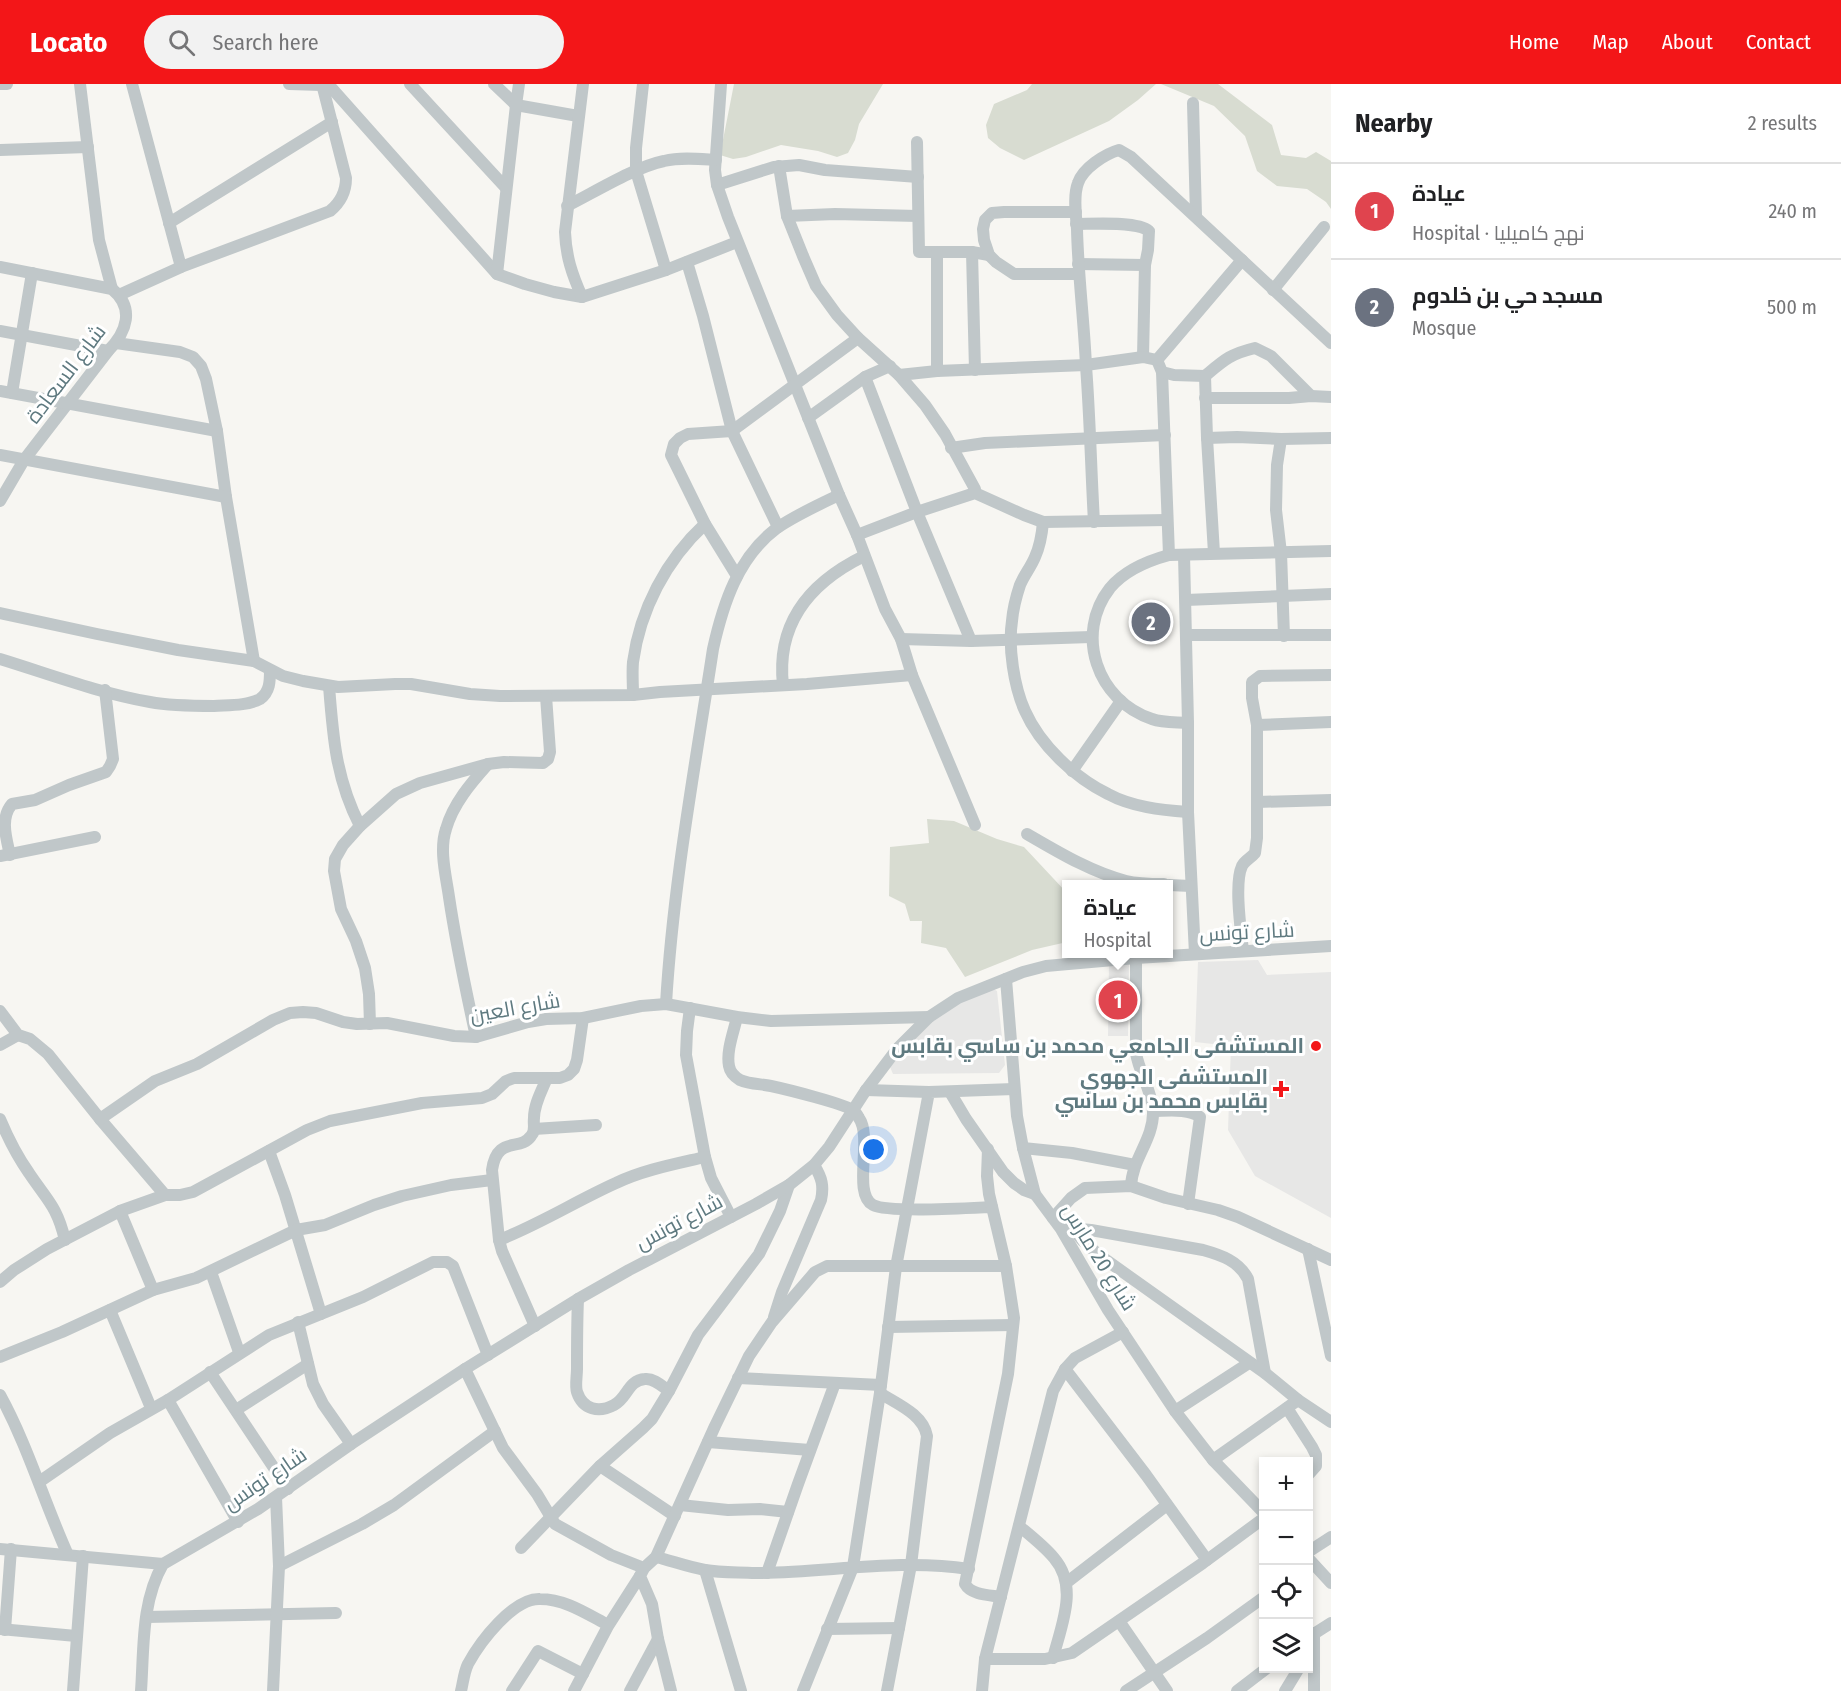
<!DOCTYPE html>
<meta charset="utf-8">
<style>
:root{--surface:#fff;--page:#f2f2f2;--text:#202124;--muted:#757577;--line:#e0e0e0;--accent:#f31618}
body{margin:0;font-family:"Fira Sans Condensed",Cairo,sans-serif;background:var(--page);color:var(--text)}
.controls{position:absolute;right:18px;bottom:18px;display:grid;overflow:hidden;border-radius:0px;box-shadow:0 3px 9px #0003}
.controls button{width:54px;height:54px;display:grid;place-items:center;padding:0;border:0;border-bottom:2px solid var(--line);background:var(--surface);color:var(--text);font:30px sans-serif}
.you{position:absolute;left:874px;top:1066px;width:21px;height:21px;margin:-15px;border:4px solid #fff;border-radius:50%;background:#1a73e8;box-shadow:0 0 0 9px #1a73e833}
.badge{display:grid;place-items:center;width:39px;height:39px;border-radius:50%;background:var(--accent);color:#fff;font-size:20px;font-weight:700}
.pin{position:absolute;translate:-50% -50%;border:3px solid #fff;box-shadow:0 2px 6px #0006}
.popup{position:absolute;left:1062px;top:796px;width:111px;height:78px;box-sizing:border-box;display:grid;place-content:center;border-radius:0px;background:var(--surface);filter:drop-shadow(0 2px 4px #0005);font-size:20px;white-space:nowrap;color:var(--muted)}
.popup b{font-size:22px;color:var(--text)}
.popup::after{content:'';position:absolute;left:50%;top:100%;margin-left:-12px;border:12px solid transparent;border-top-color:var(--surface)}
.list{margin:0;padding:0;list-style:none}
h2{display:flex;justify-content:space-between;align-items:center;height:78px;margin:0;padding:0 24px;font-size:26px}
h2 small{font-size:20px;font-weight:400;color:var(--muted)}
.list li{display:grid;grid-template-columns:39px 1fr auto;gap:18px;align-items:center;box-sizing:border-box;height:96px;padding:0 24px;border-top:2px solid var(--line)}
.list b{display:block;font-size:22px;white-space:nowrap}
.list p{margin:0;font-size:20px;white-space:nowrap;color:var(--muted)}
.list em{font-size:20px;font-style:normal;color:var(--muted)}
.icon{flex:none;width:33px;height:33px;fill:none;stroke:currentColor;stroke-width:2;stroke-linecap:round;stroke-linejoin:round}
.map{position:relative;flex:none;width:1331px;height:1607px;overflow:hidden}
header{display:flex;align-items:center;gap:36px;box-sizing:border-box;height:84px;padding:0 30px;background:var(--accent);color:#fff}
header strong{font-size:28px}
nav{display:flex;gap:33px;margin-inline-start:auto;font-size:21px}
.search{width:420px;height:54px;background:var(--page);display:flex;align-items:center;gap:15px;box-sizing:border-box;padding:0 21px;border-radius:33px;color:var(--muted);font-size:22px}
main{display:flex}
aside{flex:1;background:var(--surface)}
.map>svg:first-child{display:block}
</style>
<header>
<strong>Locato</strong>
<div class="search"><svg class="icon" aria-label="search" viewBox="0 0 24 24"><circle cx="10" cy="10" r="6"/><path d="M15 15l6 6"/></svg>Search here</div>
<nav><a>Home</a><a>Map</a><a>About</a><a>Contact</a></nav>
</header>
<main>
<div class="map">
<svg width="1331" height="1607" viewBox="0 0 1331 1607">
<rect width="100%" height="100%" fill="#f7f6f2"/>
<!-- built -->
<g fill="#e7e7e6">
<path d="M1258 876 1267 891 1331 888V1134L1255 1092 1228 1046 1231 962 1195 958 1198 878Z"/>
<path d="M1109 880H1129L1128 952H1108Z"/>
<path d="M991 904 997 907 1005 981 999 989 893 990 890 983 926 942 950 924Z"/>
</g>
<!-- green -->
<g fill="#d8dcd1">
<path d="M734 0H883L859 40 855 56 848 69 837 73 818 67 781 61 746 73 733 75 720 71Z"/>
<path d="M1032 0H1156L1138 16 1109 37 1024 76 1000 64 988 54 986 41 994 20 1027 6Z"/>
<path d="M1161 0H1218L1272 41 1281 71 1306 74 1316 68 1331 77V125L1326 118 1307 105 1277 102 1257 87 1245 52 1214 22Z"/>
<path d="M927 735 954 737 997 755 1024 763 1067 809V858L1032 866 965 893 946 864 921 859 922 837H910L905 820 889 812 890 763 929 759Z"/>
</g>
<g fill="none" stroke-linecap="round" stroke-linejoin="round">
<!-- minor -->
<g stroke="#c0c7c9" stroke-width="12">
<path d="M0 0H7"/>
<path d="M80 0 99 156 112 205"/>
<path d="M132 0 181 183"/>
<path d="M289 0 321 1"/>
<path d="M328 0 497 190 525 200 554 208 582 213 666 186 737 158"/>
<path d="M410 0 506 104"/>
<path d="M494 0 516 21 578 32"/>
<path d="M643 0 636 64V87L666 186"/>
<path d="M721 0 715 86 717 101 728 133 839 411 857 451 885 525 901 555 912 591 975 741"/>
<path d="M1193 19 1196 132"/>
<path d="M917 58 919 168H972L989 171"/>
<path d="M0 66 88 63"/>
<path d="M779 82 787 132 803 172 816 202 837 231 858 254 899 291 925 321 945 350 975 405V409"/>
<path d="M717 101 774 83 799 81 825 86 918 93"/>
<path d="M567 122C595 108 635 83 664 77 681 73 699 75 716 76"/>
<path d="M1076 128H1004L992 129 985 136 983 145 984 156 989 171 996 178 1014 190H1078"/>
<path d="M787 132 835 130 918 132"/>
<path d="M169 139 332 38"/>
<path d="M1076 140C1093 140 1137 137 1149 147L1148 166 1145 181 1143 273"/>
<path d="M972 168 975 286"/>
<path d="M687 178 703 232 732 347 778 443"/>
<path d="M1078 180 1145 181"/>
<path d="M0 183 112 205C135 224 127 248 108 267L24 376 0 417"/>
<path d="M497 190 516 21 519 0"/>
<path d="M1273 206 1324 143"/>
<path d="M119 211 181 183 330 127C341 118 346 108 346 94L322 0"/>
<path d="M582 213C572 190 566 173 565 148L583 0"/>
<path d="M0 247 108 267"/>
<path d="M116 259 180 268 193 273 201 282 206 295 217 347 226 413 254 577"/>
<path d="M1157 276 1162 288 1169 471"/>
<path d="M1157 276 1242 176"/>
<path d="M937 287V168"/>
<path d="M1162 288 1174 291 1205 292C1224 276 1230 270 1255 264L1271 272 1311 312"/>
<path d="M899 291 937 287 1086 281 1143 273 1157 276"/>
<path d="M1205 292 1207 354 1214 469"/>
<path d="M865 293 917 428 971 557"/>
<path d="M0 307 217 347"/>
<path d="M12 309 32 189"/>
<path d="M1205 314H1289L1311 312 1331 313"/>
<path d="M808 334 865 293 890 282"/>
<path d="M1207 354 1237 353 1281 355 1277 381 1276 426 1281 469 1284 552"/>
<path d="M1281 355 1331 354"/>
<path d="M951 364 985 359 1165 351"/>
<path d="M0 371 226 413"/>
<path d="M1043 438C1042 450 1040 462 1035 473 1031 483 1024 491 1020 501 1016 513 1013 525 1012 537 1008 563 1014 603 1025 627 1040 661 1075 694 1108 710 1132 723 1161 726 1188 728"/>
<path d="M1094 438C1091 386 1090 334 1086 282 1084 236 1078 191 1077 145 1076 131 1073 112 1078 99 1083 84 1105 70 1119 66L1131 73 1331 259"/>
<path d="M857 451 917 428 975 409 1024 431 1043 438 1167 436"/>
<path d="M1184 471 1188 639V728L1195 870"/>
<path d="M737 492 705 440 671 371 674 360 680 354 688 350 732 347 858 254"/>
<path d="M1186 516 1331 510"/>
<path d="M0 529 97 550 178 566 254 577 283 592 303 597 338 603 395 600H411L470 610 500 612 633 611 660 608 807 600 912 591"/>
<path d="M1186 551H1331"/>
<path d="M901 555 971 557 1091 553"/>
<path d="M0 575C49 590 99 609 150 618 171 622 194 622 214 622 228 621 247 622 260 615 270 608 270 597 270 586"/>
<path d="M783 601C776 538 811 498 864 472"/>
<path d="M329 602C333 654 336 695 360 742"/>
<path d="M633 611C633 600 632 589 633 578 640 526 666 476 705 440"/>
<path d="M1188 639C1176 638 1163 639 1152 635 1097 617 1074 550 1110 504 1125 486 1147 477 1169 471L1331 467"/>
<path d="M1257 641 1331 638"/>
<path d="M1072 687 1121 617"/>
<path d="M1257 718 1331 716"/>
<path d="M1027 750C1058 768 1091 788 1126 797 1138 800 1151 800 1164 800"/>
<path d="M10 771C6 753 0 734 12 720L35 716 69 701 106 688 110 682 113 675 105 606"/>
<path d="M0 772 95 753"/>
<path d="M1169 801 1191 802"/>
<path d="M1243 867C1241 847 1234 799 1242 782 1245 776 1251 774 1255 769L1257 754V641L1252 614V598L1260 592 1331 591"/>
<path d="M1006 895 1017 1032 1023 1064 1035 1110 1061 1145 1108 1226 1175 1327 1213 1376 1264 1429"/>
<path d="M666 920C673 801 695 683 713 565 723 520 738 473 777 444 796 431 818 421 839 411"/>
<path d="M690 924 687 947 686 971 705 1073 711 1094 731 1133"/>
<path d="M0 927 18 951 30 955 48 970 100 1035 165 1111"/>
<path d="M737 933C734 947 726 967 729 982 730 988 735 993 740 996 749 1000 761 1000 771 1002 785 1005 846 1020 854 1027 856 1029 858 1032 859 1034 873 1054 852 1110 873 1121 888 1129 970 1124 992 1123"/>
<path d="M370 940 369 910 365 884 356 857 341 825 334 787 335 775 343 761 360 742 396 710 420 699 488 680 504 678 543 679 548 675 550 668 546 612"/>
<path d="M476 953C466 907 456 860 449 813 446 792 439 766 446 745 453 720 471 699 488 680"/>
<path d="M0 961 18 951"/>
<path d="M866 1006 929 1008"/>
<path d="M950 1008 966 1035 1003 1088 1014 1099 1024 1106 1035 1110"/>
<path d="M1153 1027C1167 1027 1188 1024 1200 1033L1188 1120"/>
<path d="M0 1035C8 1054 17 1072 29 1089 47 1116 57 1122 65 1156"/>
<path d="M100 1035 155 997 197 980 273 936 290 929 303 928 316 929 343 938 357 940 387 939 454 952 476 953 528 938 546 935 583 934 641 922 666 920 737 933 771 937 929 933"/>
<path d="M534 1045 596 1041"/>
<path d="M1023 1064 1072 1069 1135 1081"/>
<path d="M988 1065 987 1092 989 1110 1006 1182 1014 1234 1008 1290 965 1500C971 1511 989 1511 1001 1513"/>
<path d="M269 1067 285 1111 321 1230"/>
<path d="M1131 1102C1132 1075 1154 1055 1153 1027 1152 1006 1139 989 1136 969V874"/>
<path d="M120 1127 153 1206"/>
<path d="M1053 1134 1071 1114 1085 1104 1131 1102 1166 1114 1218 1126 1238 1133 1331 1176"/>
<path d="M1069 1144 1091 1146 1203 1166C1221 1171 1239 1177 1248 1195L1265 1289"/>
<path d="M1072 1144 1083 1157 1099 1171 1265 1289 1298 1316 1331 1338"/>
<path d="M499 1156C540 1140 576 1117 616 1099 643 1086 675 1080 705 1073"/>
<path d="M1308 1165 1331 1272"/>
<path d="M211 1188 239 1268"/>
<path d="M0 1198 14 1186 47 1165 120 1127 165 1111H180L193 1108 307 1046 330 1037 422 1019 482 1014 492 1010 506 997 514 994H560L568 991 574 985 577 976 583 934"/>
<path d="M578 1215C577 1238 577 1262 577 1285 577 1292 575 1302 577 1308 583 1326 599 1329 614 1321 627 1315 628 1296 645 1295 654 1294 662 1302 669 1307"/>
<path d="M110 1226 151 1324"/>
<path d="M774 1233 782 1208 821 1116C824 1102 822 1094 814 1081"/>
<path d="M298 1238 313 1300 323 1320 351 1360"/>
<path d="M535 1242 502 1167 499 1156 492 1086C497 1051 520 1068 531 1052 536 1047 533 1041 534 1034 534 1020 542 1006 547 994"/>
<path d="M888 1243 1013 1241"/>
<path d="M0 1273 62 1248 153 1206 196 1194 296 1146 325 1141 374 1121 402 1112 451 1101 492 1096"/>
<path d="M465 1285 503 1364 537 1410 555 1440 611 1471 644 1484"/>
<path d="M1065 1285 1146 1391 1207 1476"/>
<path d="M210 1288 288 1405"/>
<path d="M738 1294 881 1301"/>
<path d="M880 1309C897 1320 923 1330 927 1352L911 1481 887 1607"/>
<path d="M0 1311C28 1362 44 1418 68 1471"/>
<path d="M168 1316 238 1438"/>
<path d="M1287 1324 1312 1363 1316 1371V1382L1308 1391"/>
<path d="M236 1326 308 1280"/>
<path d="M1175 1327 1249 1279"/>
<path d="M708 1358 810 1366"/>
<path d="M1213 1376 1298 1316"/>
<path d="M600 1382 675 1432"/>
<path d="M39 1398 110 1349 168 1316 269 1251 363 1213 433 1178H447L453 1182 488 1271"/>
<path d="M680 1421 728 1426 760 1425 788 1428"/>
<path d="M1019 1442C1031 1452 1044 1462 1054 1474 1079 1503 1061 1542 1053 1574"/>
<path d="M521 1464 600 1382 643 1344 652 1335 669 1307 698 1251 759 1170 780 1127 789 1101"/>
<path d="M0 1465 163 1480"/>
<path d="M1308 1468 1331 1453"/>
<path d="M656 1473C672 1477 688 1483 705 1486 721 1489 738 1488 755 1489 826 1489 898 1474 969 1485"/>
<path d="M1308 1474 1331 1499"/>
<path d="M279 1482 362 1440 394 1421 495 1347"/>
<path d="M705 1486 741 1607"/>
<path d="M767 1489 798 1400 835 1299"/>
<path d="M1066 1499 1167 1421"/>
<path d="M147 1533 336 1529"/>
<path d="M1119 1537 1167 1607"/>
<path d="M0 1545 76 1552"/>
<path d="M827 1545 899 1544"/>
<path d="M5 1546 11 1465"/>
<path d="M1309 1553 1331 1539"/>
<path d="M985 1575H1045L1072 1569 1203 1479 1264 1434"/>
<path d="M73 1607 83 1472"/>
<path d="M141 1607C144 1565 141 1518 163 1480L258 1425 351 1360 465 1285 578 1215 629 1186 756 1120 789 1101 814 1081 829 1063 866 1006 897 965 929 933 958 914 1023 888 1046 882 1136 874 1331 862"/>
<path d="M273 1607 279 1482 276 1413"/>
<path d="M461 1607C463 1599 464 1588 468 1580 480 1558 513 1514 540 1515 565 1515 587 1530 608 1541"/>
<path d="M512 1607 538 1567 583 1590"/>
<path d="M574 1607 608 1542 640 1492"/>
<path d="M630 1607 658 1555"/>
<path d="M671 1607 658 1555 652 1520 640 1492 644 1484 656 1473 715 1342 749 1272 772 1238 815 1188 827 1182H1006"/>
<path d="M803 1607 853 1483 880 1309 896 1183 929 1008 1014 1005"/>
<path d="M982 1607 985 1575 1053 1307 1065 1285 1075 1274 1123 1248"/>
<path d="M1126 1607 1207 1554 1264 1513"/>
<path d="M1237 1607 1267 1584"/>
<path d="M1285 1607 1299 1584"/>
<path d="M1314 1607V1549"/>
</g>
</g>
<!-- markers -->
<g fill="#f31618" stroke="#fff" stroke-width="2">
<circle cx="1316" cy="962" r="6"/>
<path d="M1278 996h6v6h6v6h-6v6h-6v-6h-6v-6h6z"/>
</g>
<g text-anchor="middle" stroke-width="6" stroke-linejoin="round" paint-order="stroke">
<!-- street labels -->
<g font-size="21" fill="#5f7a80" stroke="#fff">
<text transform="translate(66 290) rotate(-53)" y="7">شارع السعادة</text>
<text transform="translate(1247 848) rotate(-3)" y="7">شارع تونس</text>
<text transform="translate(515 924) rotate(-10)" y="7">شارع العين</text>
<text transform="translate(679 1138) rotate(-28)" y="7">شارع تونس</text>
<text transform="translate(1099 1173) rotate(58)" y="7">شارع 20 مارس</text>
<text transform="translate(265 1395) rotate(-34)" y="7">شارع تونس</text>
</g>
<!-- poi labels -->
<g font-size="21" font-weight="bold" fill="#5f7a80" stroke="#fff" text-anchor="end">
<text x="1304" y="969">المستشفى الجامعي محمد بن ساسي بقابس</text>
<text x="1268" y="1000">المستشفى الجهوي<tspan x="1268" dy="24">بقابس محمد بن ساسي</tspan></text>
</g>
</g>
</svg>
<div class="controls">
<button>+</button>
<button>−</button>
<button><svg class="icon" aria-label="locate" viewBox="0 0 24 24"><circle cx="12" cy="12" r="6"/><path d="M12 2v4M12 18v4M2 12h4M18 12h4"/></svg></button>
<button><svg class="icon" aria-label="layers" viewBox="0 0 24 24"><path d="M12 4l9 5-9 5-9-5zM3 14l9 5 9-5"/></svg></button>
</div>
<div class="you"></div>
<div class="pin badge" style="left:1118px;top:916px;background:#e0444e">1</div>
<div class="popup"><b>عيادة</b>Hospital</div>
<div class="pin badge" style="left:1151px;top:538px;background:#6b7280">2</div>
</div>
<aside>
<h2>Nearby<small>2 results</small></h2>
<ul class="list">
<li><span class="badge" style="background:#e0444e">1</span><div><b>عيادة</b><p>Hospital · نهج كاميليا</p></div><em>240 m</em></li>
<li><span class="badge" style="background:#6b7280">2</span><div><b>مسجد حي بن خلدوم</b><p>Mosque</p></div><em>500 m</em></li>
</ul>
</aside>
</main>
